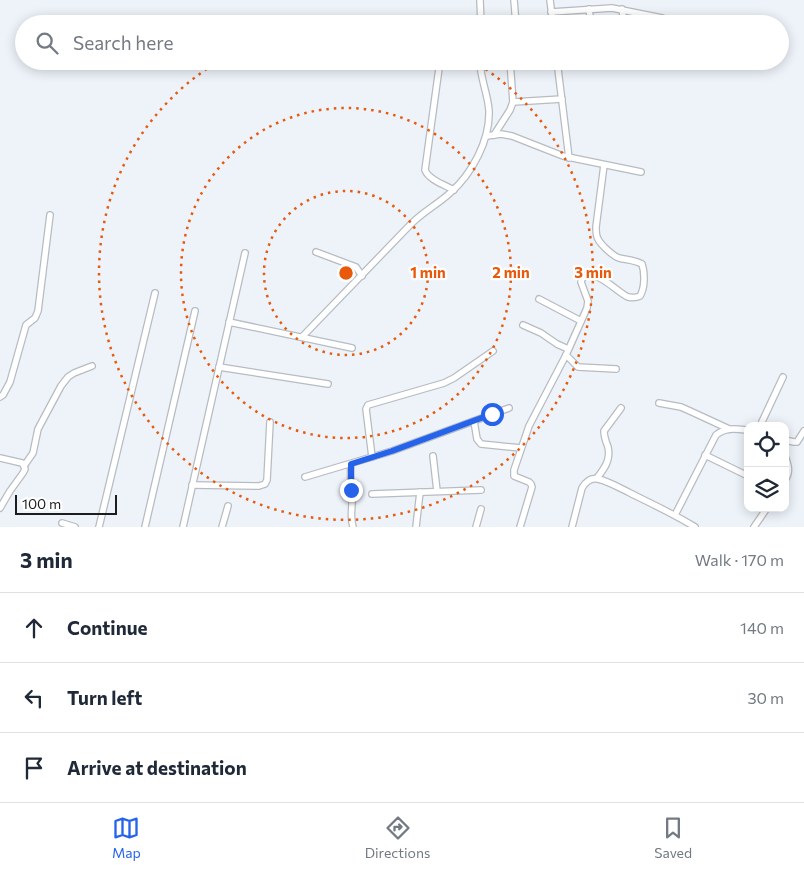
<!DOCTYPE html>
<meta charset="utf-8">
<style>
:root{--surface:#fff;--page:#f2f2f3;--text:#1f2937;--muted:#747a83;--line:#e0e1e3;--accent:#2563eb}
body{margin:0;font-family:Commissioner,sans-serif;background:var(--page);color:var(--text)}
.controls{position:absolute;right:15px;bottom:15px;display:grid;overflow:hidden;border-radius:10px;box-shadow:0 2px 12px #0003}
.controls button{width:45px;height:45px;display:grid;place-items:center;padding:0;border:0;border-bottom:1px solid var(--line);background:var(--surface);color:var(--text);font:25px sans-serif}
.scale{position:absolute;left:15px;bottom:12px;width:102px;box-sizing:border-box;padding-left:5px;border:2px solid #1b1d1f;border-top:0;font-size:14px;line-height:18px;white-space:nowrap;color:#1b1d1f;-webkit-text-stroke:4px #fff;paint-order:stroke}
.stop{position:absolute;width:15px;height:15px;margin:-11px;border:4px solid #2563eb;border-radius:50%;background:#fff}
.stop.end{background:#2563eb;border-color:#fff;box-shadow:0 1px 5px #0008}
.list{margin:0;padding:0;list-style:none}
h2{display:flex;justify-content:space-between;align-items:center;height:65px;margin:0;padding:0 20px;font-size:21px}
h2 small{font-size:16px;font-weight:400;color:var(--muted)}
.list li{display:grid;grid-template-columns:32px 1fr auto;gap:15px;align-items:center;box-sizing:border-box;height:70px;padding:0 20px;border-top:1px solid var(--line)}
.list b{display:block;font-size:19px;white-space:nowrap}
.list em{font-size:16px;font-style:normal;color:var(--muted)}
.icon{flex:none;width:28px;height:28px;fill:none;stroke:currentColor;stroke-width:2;stroke-linecap:round;stroke-linejoin:round}
.map{position:relative;flex:none;width:804px;height:527px;overflow:hidden}
.search{position:absolute;background:var(--surface);box-shadow:0 2px 12px #0003;left:15px;right:15px;top:15px;height:55px;display:flex;align-items:center;gap:12px;box-sizing:border-box;padding:0 18px;border-radius:28px;color:var(--muted);font-size:19px}
.sheet{height:275px;background:var(--surface)}
nav{display:flex;justify-content:space-around;align-items:center;box-sizing:border-box;height:70px;border-top:1px solid var(--line);background:var(--surface);font-size:14px;color:var(--muted)}
nav a{display:grid;justify-items:center;gap:2px}
nav .on{color:var(--accent)}
.map>svg:first-child{display:block}
</style>
<div class="map">
<svg width="804" height="527" viewBox="0 0 804 527">
<rect width="100%" height="100%" fill="#eef3fa"/>
<g fill="none" stroke-linecap="round" stroke-linejoin="round">
<!-- minor casing -->
<g stroke="#b7bcc3" stroke-width="8">
<g id="minor">
<path d="M480 0 481 24"/>
<path d="M514 0 516 24"/>
<path d="M550 0 553 24"/>
<path d="M589 9 591 24"/>
<path d="M622 9 624 24"/>
<path d="M551 12 612 8 662 18"/>
<path d="M440 61 425 170C429 180 445 185 454 190"/>
<path d="M557 61 569 158"/>
<path d="M513 102 562 99"/>
<path d="M494 135 510 110 513 102 510 61"/>
<path d="M487 136 501 134 512 136 563 156 641 172"/>
<path d="M316 252 356 267 362 276"/>
<path d="M539 299 581 321"/>
<path d="M229 322 352 348"/>
<path d="M523 325 541 333 557 344 568 349"/>
<path d="M302 337 411 224C423 212 438 204 450 193 472 174 490 140 489 111 488 94 480 78 480 61"/>
<path d="M566 355 578 367 616 369"/>
<path d="M219 367 328 384"/>
<path d="M0 397 3 395 10 382 26 325 35 318 38 311 50 215"/>
<path d="M659 403 681 407 690 411 729 429"/>
<path d="M474 421 477 439 481 444 521 448"/>
<path d="M760 426 783 377"/>
<path d="M785 440 794 442H797L804 431"/>
<path d="M705 455 748 476"/>
<path d="M433 456 437 491"/>
<path d="M785 456C788 465 791 471 785 480"/>
<path d="M372 457 366 409 368 405 444 383 454 378 493 351"/>
<path d="M0 458 22 463 24 466 25 469 23 473 10 491 0 508"/>
<path d="M351 464C350 477 351 489 352 502 352 512 350 517 353 527"/>
<path d="M24 466 33 453 38 429 61 386 68 377 74 373 92 366"/>
<path d="M305 477 392 451 509 408"/>
<path d="M597 478C604 469 611 460 608 447 606 442 604 436 604 431L621 408"/>
<path d="M192 485 259 486 265 484 267 480 270 422"/>
<path d="M372 494 481 490"/>
<path d="M675 515 716 435C726 427 736 429 748 430"/>
<path d="M62 523 75 527"/>
<path d="M99 527 155 293"/>
<path d="M145 527 195 311"/>
<path d="M183 527 245 253"/>
<path d="M222 527 228 506"/>
<path d="M416 527 420 492"/>
<path d="M476 527 481 509"/>
<path d="M520 527 532 487 531 484 529 482 514 476V470L529 426 566 355 587 308 588 301 581 282C587 260 618 293 628 297 633 298 636 298 640 296 645 288 645 273 642 264 635 260 627 260 619 258 613 256 601 245 598 239 596 236 596 232 596 227L604 165"/>
<path d="M572 527 582 488C585 483 590 477 598 479 608 481 620 488 630 493 652 504 674 514 695 527"/>
<path d="M754 527 767 508"/>
</g>
</g>
<!-- minor -->
<use href="#minor" stroke="#fff" stroke-width="5.5"/>
</g>
<g fill="none" stroke-linecap="round" stroke-linejoin="round">
<!-- route -->
<path stroke="#2563eb" stroke-width="6" d="M351 490V464L392 451 492 414"/>
</g>
<!-- distance rings -->
<g fill="none" stroke="#e8590c" stroke-width="2.5" stroke-dasharray="2.5 5">
<circle cx="346" cy="273" r="82"/>
<circle cx="346" cy="273" r="165"/>
<path d="M473 61A247 247 0 1 1 219 61"/>
</g>
<circle cx="346" cy="273" r="8" fill="#e8590c" stroke="#fff" stroke-width="2.5"/>
<g font-size="15" text-anchor="middle" font-weight="bold" fill="#e8590c" stroke="#fff" stroke-width="4.5" stroke-linejoin="round" paint-order="stroke">
<text x="428" y="278">1 min</text>
<text x="511" y="278">2 min</text>
<text x="593" y="278">3 min</text>
</g>
</svg>
<div class="controls">
<button><svg class="icon" aria-label="locate" viewBox="0 0 24 24"><circle cx="12" cy="12" r="6"/><path d="M12 2v4M12 18v4M2 12h4M18 12h4"/></svg></button>
<button><svg class="icon" aria-label="layers" viewBox="0 0 24 24"><path d="M12 4l9 5-9 5-9-5zM3 14l9 5 9-5"/></svg></button>
</div>
<div class="scale">100 m</div>
<div class="stop" style="left:492px;top:414px"></div>
<div class="stop end" style="left:351px;top:490px"></div>
<div class="search"><svg class="icon" aria-label="search" viewBox="0 0 24 24"><circle cx="10" cy="10" r="6"/><path d="M15 15l6 6"/></svg>Search here</div>
</div>
<section class="sheet">
<h2>3 min<small>Walk · 170 m</small></h2>
<ul class="list">
<li><svg class="icon" aria-label="ahead" viewBox="0 0 24 24"><path d="M12 20V5M6 11l6-6 6 6"/></svg><div><b>Continue</b></div><em>140 m</em></li>
<li><svg class="icon" aria-label="left" viewBox="0 0 24 24"><path d="M17 20v-9H6M10 6l-5 5 5 5"/></svg><div><b>Turn left</b></div><em>30 m</em></li>
<li><svg class="icon" aria-label="arrive" viewBox="0 0 24 24"><path d="M6 21V4h12l-3 4 3 4H6"/></svg><div><b>Arrive at destination</b></div></li>
</ul>
</section>
<nav>
<a class="on"><svg class="icon" aria-label="map" viewBox="0 0 24 24"><path d="M3 6l6-2 6 2 6-2v14l-6 2-6-2-6 2zM9 4v14M15 6v14"/></svg>Map</a>
<a><svg class="icon" aria-label="directions" viewBox="0 0 24 24"><path d="M12 3l9 9-9 9-9-9zM9 14v-3h6M13 9l2 2-2 2"/></svg>Directions</a>
<a><svg class="icon" aria-label="saved" viewBox="0 0 24 24"><path d="M7 4h10v16l-5-4-5 4z"/></svg>Saved</a>
</nav>
